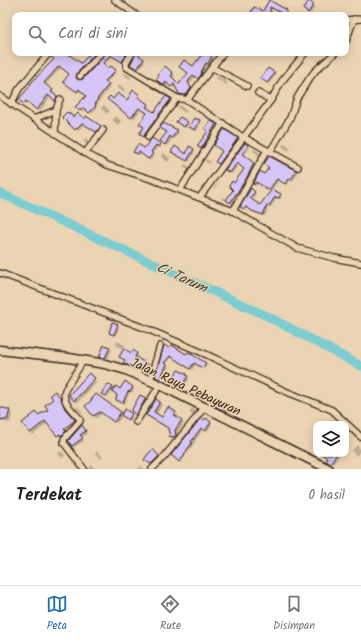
<!DOCTYPE html>
<html lang="id">
<style>
:root{--surface:#fff;--page:#f6f6f6;--text:#222;--muted:#767676;--line:#e0e0e0;--accent:#1f6fb2}
body{margin:0;font-family:Kalam,sans-serif;background:var(--page);color:var(--text)}
.controls{position:absolute;right:12px;bottom:12px;display:grid;overflow:hidden;border-radius:8px;box-shadow:0 2px 10px #0003}
.controls button{width:36px;height:36px;display:grid;place-items:center;padding:0;border:0;border-bottom:1px solid var(--line);background:var(--surface);color:var(--text);font:20px sans-serif}
.list{margin:0;padding:0;list-style:none}
h2{display:flex;justify-content:space-between;align-items:center;height:52px;margin:0;padding:0 16px;font-size:17px}
h2 small{font-size:13px;font-weight:400;color:var(--muted)}
.icon{flex:none;width:22px;height:22px;fill:none;stroke:currentColor;stroke-width:2;stroke-linecap:round;stroke-linejoin:round}
.map{position:relative;flex:none;width:361px;height:469px;overflow:hidden}
.search{position:absolute;background:var(--surface);box-shadow:0 2px 10px #0003;left:12px;right:12px;top:12px;height:44px;display:flex;align-items:center;gap:10px;box-sizing:border-box;padding:0 14px;border-radius:8px;color:var(--muted);font-size:15px}
.sheet{height:116px;background:var(--surface)}
nav{display:flex;justify-content:space-around;align-items:center;box-sizing:border-box;height:56px;border-top:1px solid var(--line);background:var(--surface);font-size:11px;color:var(--muted)}
nav a{display:grid;justify-items:center;gap:2px}
nav .on{color:var(--accent)}
.map>svg:first-child{display:block}
</style>
<div class="map">
<svg width="361" height="469" viewBox="0 0 361 469">
<rect width="100%" height="100%" fill="#ebd4b3"/>
<filter id="ink" filterUnits="userSpaceOnUse"><feTurbulence type="fractalNoise" baseFrequency=".025" numOctaves="2"/><feDisplacementMap in="SourceGraphic" scale="8" xChannelSelector="R" yChannelSelector="G"/><feConvolveMatrix kernelMatrix="1 2 1 2 8 2 1 2 1" color-interpolation-filters="sRGB"/></filter>
<g filter="url(#ink)">
<!-- shadow -->
<g fill="#0003">
<path d="M270 0H272V2L287 11 288 12 287 15H284L272 8V15H257L263 13Z"/>
<path d="M313 5 315 7 310 14 306 11Z"/>
<path d="M55 53H65L85 68 77 78 78 80 81 81 107 53H130L124 64 113 56 104 65 109 69 111 67 117 72 106 83 110 87 100 100 96 107 97 108 92 114 86 109 82 112 76 107 88 96 81 91 80 93 66 84 70 75 61 68 45 85 54 92 53 94 58 99 57 102 51 96 40 111 28 102 26 105 21 102 55 59Z"/>
<path d="M205 53 214 59 210 65H209L201 80 196 76 189 85 192 91 186 97 182 96 179 93 176 86 174 88 169 84 167 87 159 82 173 73 175 76 172 79 179 86 193 67 199 62Z"/>
<path d="M91 54 95 57 90 63 86 59Z"/>
<path d="M144 59 145 61 139 70 133 66Z"/>
<path d="M125 73 131 77 130 79 124 75Z"/>
<path d="M274 73 276 75 269 84 263 80Z"/>
<path d="M217 76 228 83 226 85 216 78Z"/>
<path d="M120 85 125 90 123 92 117 87Z"/>
<path d="M139 96 141 97 139 99 147 105 149 106 147 109 154 113 170 100 172 102 146 138 140 134 145 127 148 113 141 109 134 119 110 101H127Z"/>
<path d="M104 105 110 111 107 114 101 108Z"/>
<path d="M179 105 187 111 185 113 177 107Z"/>
<path d="M116 116 121 121 118 125 112 120Z"/>
<path d="M64 117 84 121 86 117 102 129 99 133 84 124 78 131Z"/>
<path d="M199 121 201 123 197 131 192 129Z"/>
<path d="M211 122 217 126 203 150 199 148 209 131Z"/>
<path d="M187 123 189 125 186 128 179 124Z"/>
<path d="M161 128 177 131 179 133 174 139 173 137 167 146 163 143 168 132Z"/>
<path d="M85 138 91 142 89 146 83 141Z"/>
<path d="M237 139 238 141 221 165 218 163 223 151Z"/>
<path d="M153 140 162 147 161 148 158 146 152 155 154 156 150 161 141 153 140 155 136 153 144 150Z"/>
<path d="M284 143 291 148 288 151 282 146Z"/>
<path d="M248 146 250 148 243 156 256 166 247 181 232 204 229 202 234 190V184L245 169 239 164 232 174 228 171Z"/>
<path d="M193 149 195 151 189 162 174 153 186 155Z"/>
<path d="M254 149 262 154 261 157 253 151Z"/>
<path d="M163 153 170 158 168 162 161 157Z"/>
<path d="M269 157 298 174 293 181 291 180 287 185 279 180 272 190 282 197 280 199 277 198 271 207 269 206 265 216 255 213 248 207 246 210 243 208 251 190 256 194 251 200 261 206 272 191 259 183 256 186 254 184 261 172 265 175 270 168Z"/>
<path d="M206 159 211 162 209 164 205 161Z"/>
<path d="M185 164 190 167 189 170 183 167Z"/>
<path d="M220 179V180L214 190 213 189Z"/>
<path d="M222 197 226 199 225 201 221 199Z"/>
<path d="M117 325 119 327 116 336 112 335 110 333Z"/>
<path d="M117 341 125 345 124 349 132 354 133 352 137 354 139 356 137 359 149 366 147 371 138 366 137 369 124 363 126 360 125 350 116 345Z"/>
<path d="M105 346 112 350 107 360 100 356Z"/>
<path d="M170 349 205 364 207 366 204 369 196 364 192 370 172 357 166 364 169 367 162 380 158 379 156 377Z"/>
<path d="M89 374 97 382 77 403 70 395Z"/>
<path d="M186 375 189 379 186 384 184 383 180 389 173 386Z"/>
<path d="M109 385 114 390H120L133 387 134 389 132 393 130 391 125 404 117 399 118 395 113 391 108 397 102 394Z"/>
<path d="M57 395 62 401 67 412 76 423 66 431 67 433 64 437 62 436 60 437 48 423 33 435 24 424 49 410Z"/>
<path d="M96 395 123 415H131L133 416 130 421 123 415 117 423 103 413 96 418 86 406Z"/>
<path d="M141 396 147 401 138 416 134 413Z"/>
<path d="M218 400 228 407 225 411 214 405Z"/>
<path d="M160 403 162 405 156 415 162 419 169 409 175 413 178 416 177 418 184 423 178 433V439L173 440 171 437 169 429 147 415Z"/>
<path d="M77 406 83 412 81 413 76 407Z"/>
<path d="M0 408 9 411 12 414 10 423 0 421Z"/>
<path d="M192 408 198 413 195 417 189 412Z"/>
<path d="M202 419 212 424 207 432 203 429 181 463 174 457Z"/>
<path d="M82 427 87 433 82 438 84 441 74 447 72 445Z"/>
<path d="M357 445 361 450 356 456 352 451Z"/>
<path d="M61 451 65 455 62 458 58 454Z"/>
<path d="M97 451 103 457 101 459 95 453Z"/>
<path d="M153 451 160 458 153 465 148 462Z"/>
<path d="M321 454H336L339 456 332 464 326 461 328 458Z"/>
<path d="M92 465 95 469H89V468Z"/>
<path d="M141 466 144 469H138Z"/>
</g>
<g fill="none" stroke-linecap="round" stroke-linejoin="round">
<!-- river -->
<path stroke="#7bccd2" stroke-width="9" d="M0 193 267 316 361 366"/>
</g>
<!-- building -->
<g fill="#d7c5f6" stroke="#3b2a1e">
<path d="M269 0 287 10 285 15 270 7V15H257L251 12 254 7 263 11Z"/>
<path d="M309 1 314 4 308 13 303 9Z"/>
<path d="M53 53H67L81 63 91 53 94 55 77 73 76 78 79 80 83 79 104 56 105 53H127L122 62 110 55 103 63 109 68 111 66 116 70 105 81 109 84 98 98 95 105 96 106 89 113 83 107 80 111 75 107 86 96 79 89 77 92 63 82 69 74 59 66 44 83 53 90 51 92 57 96 55 101 48 95 37 110 26 101 24 104 18 100 31 85 30 84 54 59 51 57Z"/>
<path d="M136 53 144 59 137 69 130 65Z"/>
<path d="M203 53H207L212 56 208 64 206 63 201 72 202 73 198 79 193 75 188 82 191 88 187 94 184 95 179 94 174 84 171 87 166 82 164 85 156 80 159 75 158 74 165 66 173 73 171 76 179 84 188 73 179 67 184 60 193 66 197 60 198 61Z"/>
<path d="M268 68 275 73 267 83 260 78Z"/>
<path d="M133 90 140 95 138 97 148 104 146 107 154 112 166 96 171 99 160 113 145 134 144 137 139 134 144 127 139 124 147 113 139 108 131 118 107 99 110 96 113 99 118 93 127 100Z"/>
<path d="M67 112 74 117 78 113 84 119 86 116 101 126 96 132 82 123 75 130 62 117Z"/>
<path d="M180 117 188 122 184 127 176 122Z"/>
<path d="M194 118 200 120 195 130 189 127Z"/>
<path d="M210 120 216 124 201 149 197 146 208 131 205 129Z"/>
<path d="M163 123 178 130 172 138 170 136 165 145 160 141 167 132 160 128Z"/>
<path d="M224 129 238 138 219 164 215 162 222 151 214 145Z"/>
<path d="M152 138 161 144 159 147 156 145 151 152 153 154 148 159 139 152 138 154 133 152 138 144 144 148Z"/>
<path d="M245 143 249 145 242 154 254 163 246 179 230 203 226 200 233 190 229 186 232 181 234 183 244 169 237 163 230 173 225 170Z"/>
<path d="M175 146 186 154 189 146 194 149 187 161 171 152Z"/>
<path d="M269 156 297 171 290 180 289 179 285 184 277 179 269 190 256 182 254 185 253 184 260 171 264 174 269 168 264 164Z"/>
<path d="M251 188 255 192 250 198 260 205 272 189 281 194 279 198 275 197 269 206 267 205 263 215 252 211 246 207 244 209 240 207Z"/>
<path d="M112 322 118 324 114 335 109 333Z"/>
<path d="M104 345 110 347 105 358 99 357Z"/>
<path d="M164 345 169 348 172 345 186 354 188 352 206 363 202 368 194 363 190 369 170 356 164 363 167 364 160 379 155 377Z"/>
<path d="M124 348 131 353 133 350 137 353 135 357 148 364 145 370 136 365 134 368 123 363 125 360 119 357Z"/>
<path d="M178 370 187 374 186 375 188 376 184 383 182 382 178 388 170 384Z"/>
<path d="M89 373 95 378 74 401 69 395Z"/>
<path d="M125 381 133 387 130 392 128 391 123 403 116 400 117 395 112 391 116 386 120 389Z"/>
<path d="M108 384 113 387 106 396 101 394Z"/>
<path d="M55 391 60 397 65 409 75 420 64 429 66 431 61 436 60 434 57 436 45 421 30 433 22 423 36 412 38 415 48 410 45 405 53 399 50 395Z"/>
<path d="M96 394 121 412 114 422 100 412 93 416 85 406 91 401V400Z"/>
<path d="M140 395 146 398 136 415 131 411Z"/>
<path d="M217 398 226 404 223 410 213 405Z"/>
<path d="M156 399 160 402 154 412 162 417 168 407 176 412 174 415 182 420 175 430 176 436 170 437 168 428 146 415Z"/>
<path d="M0 407 10 410 7 420 0 419Z"/>
<path d="M125 409 132 414 128 420 121 415Z"/>
<path d="M201 418 204 420 206 418 211 422 205 431 201 428 191 442 192 443 184 454 185 455 179 462 171 455Z"/>
<path d="M82 425 86 431 80 435 83 438 72 446 68 441Z"/>
<path d="M153 449 159 456 151 464 144 460 148 454Z"/>
<path d="M321 454H337L330 463 325 461 327 457Z"/>
</g>
<g fill="none" stroke-linecap="round" stroke-linejoin="round">
<!-- minor casing -->
<g stroke="#3b2a1e" stroke-width="8">
<g id="minor">
<path d="M115 0 136 15"/>
<path d="M346 20 361 19"/>
<path d="M346 41 354 19"/>
<path d="M132 53 126 63V67L177 98 187 100 243 137 298 167"/>
<path d="M213 68 247 86"/>
<path d="M80 76 101 53"/>
<path d="M258 93 271 100"/>
<path d="M0 96 85 153 107 165 154 180 233 211 297 248 334 258 361 263"/>
<path d="M187 100 223 53"/>
<path d="M11 104 19 89 49 53"/>
<path d="M34 119 56 110"/>
<path d="M55 133 56 110 60 99"/>
<path d="M148 137 177 98"/>
<path d="M270 152 290 118 297 98 309 79 315 71 335 53"/>
<path d="M85 153 103 130"/>
<path d="M180 190 223 123"/>
<path d="M200 197 271 100 282 81 305 53"/>
<path d="M233 211 267 150"/>
<path d="M0 273 147 329 203 353 285 391 332 410 361 437"/>
<path d="M83 361 65 390C61 402 73 411 80 419V421L64 439V443L84 469"/>
<path d="M150 380 160 346"/>
<path d="M136 422 160 385"/>
<path d="M152 469 164 457 205 407"/>
</g>
</g>
<!-- secondary casing -->
<g stroke="#3b2a1e" stroke-width="11">
<path id="secondary" d="M0 350 69 358 105 364 126 370 160 385 329 469"/>
</g>
<!-- minor -->
<use href="#minor" stroke="#ebd4b3" stroke-width="5.5"/>
<!-- secondary -->
<use href="#secondary" stroke="#ebd4b3" stroke-width="8"/>
</g>
</g>
<g text-anchor="middle" stroke-width="3" stroke-linejoin="round" paint-order="stroke">
<!-- street labels -->
<g font-size="13" fill="#3b2a1e" stroke="#ebd4b3">
<text transform="translate(186 386) rotate(25)" y="5">Jalan Raya Pebayuran</text>
</g>
<!-- water labels -->
<g font-size="14" font-style="italic" fill="#454239" stroke="#ebd4b3">
<text transform="translate(182 277) rotate(25)" y="5">Ci Tarum</text>
</g>
</g>
</svg>
<div class="controls">
<button><svg class="icon" aria-label="layers" viewBox="0 0 24 24"><path d="M12 4l9 5-9 5-9-5zM3 14l9 5 9-5"/></svg></button>
</div>
<div class="search"><svg class="icon" aria-label="search" viewBox="0 0 24 24"><circle cx="10" cy="10" r="6"/><path d="M15 15l6 6"/></svg>Cari di sini</div>
</div>
<section class="sheet">
<h2>Terdekat<small>0 hasil</small></h2>
<ul class="list">
</ul>
</section>
<nav>
<a class="on"><svg class="icon" aria-label="map" viewBox="0 0 24 24"><path d="M3 6l6-2 6 2 6-2v14l-6 2-6-2-6 2zM9 4v14M15 6v14"/></svg>Peta</a>
<a><svg class="icon" aria-label="directions" viewBox="0 0 24 24"><path d="M12 3l9 9-9 9-9-9zM9 14v-3h6M13 9l2 2-2 2"/></svg>Rute</a>
<a><svg class="icon" aria-label="saved" viewBox="0 0 24 24"><path d="M7 4h10v16l-5-4-5 4z"/></svg>Disimpan</a>
</nav>
